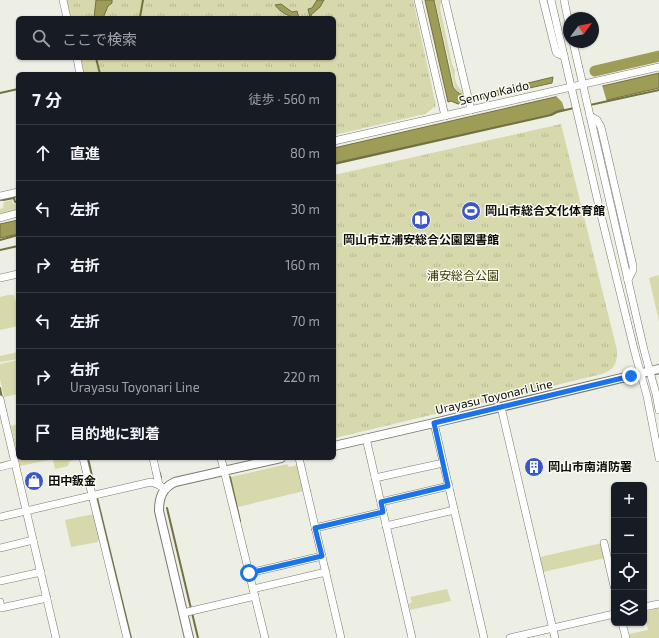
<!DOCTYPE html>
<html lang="ja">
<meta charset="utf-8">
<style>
:root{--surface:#171b24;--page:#242831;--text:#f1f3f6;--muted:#9ea1a6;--line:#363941}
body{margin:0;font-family:"Exo 2","Noto Sans JP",sans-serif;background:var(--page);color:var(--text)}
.controls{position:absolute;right:12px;bottom:12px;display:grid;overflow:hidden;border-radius:6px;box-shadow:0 1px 3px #0004}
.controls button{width:36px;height:36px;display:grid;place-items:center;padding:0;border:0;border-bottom:1px solid var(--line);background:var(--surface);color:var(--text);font:20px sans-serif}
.compass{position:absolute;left:563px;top:12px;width:36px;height:36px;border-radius:50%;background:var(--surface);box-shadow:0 1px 3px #0004;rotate:58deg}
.stop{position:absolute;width:12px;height:12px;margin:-9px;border:3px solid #1a73e8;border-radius:50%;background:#fff}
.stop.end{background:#1a73e8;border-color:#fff;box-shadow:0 1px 4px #0008}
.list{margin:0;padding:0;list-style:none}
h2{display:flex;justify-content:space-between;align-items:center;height:52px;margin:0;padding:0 16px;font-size:17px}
h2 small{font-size:13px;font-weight:400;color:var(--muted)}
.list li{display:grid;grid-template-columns:26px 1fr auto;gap:12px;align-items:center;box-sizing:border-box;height:56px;padding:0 16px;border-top:1px solid var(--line)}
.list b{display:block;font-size:15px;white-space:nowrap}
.list p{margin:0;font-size:13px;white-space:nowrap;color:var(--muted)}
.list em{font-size:13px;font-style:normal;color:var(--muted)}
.icon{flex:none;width:22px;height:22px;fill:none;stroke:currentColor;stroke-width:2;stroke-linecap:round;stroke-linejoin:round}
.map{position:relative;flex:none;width:659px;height:638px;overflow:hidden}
.search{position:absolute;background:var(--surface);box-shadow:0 1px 3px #0004;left:16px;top:16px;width:320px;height:44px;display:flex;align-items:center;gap:10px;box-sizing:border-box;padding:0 14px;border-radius:6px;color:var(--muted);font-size:15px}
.panel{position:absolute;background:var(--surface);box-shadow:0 1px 3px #0004;left:16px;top:72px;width:320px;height:388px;border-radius:6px}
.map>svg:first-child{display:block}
</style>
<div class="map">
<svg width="659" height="638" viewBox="0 0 659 638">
<defs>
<pattern id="park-tufts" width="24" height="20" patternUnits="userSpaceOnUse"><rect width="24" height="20" fill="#d7d8ab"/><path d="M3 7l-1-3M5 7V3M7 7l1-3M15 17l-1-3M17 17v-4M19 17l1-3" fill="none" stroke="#b7b892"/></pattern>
</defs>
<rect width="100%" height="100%" fill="#edeee4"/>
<!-- green -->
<g fill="#d7d8ab">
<path d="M435 0H442L441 1 440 8 452 64 455 71C453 79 457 88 464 92L465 95C459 93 454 90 454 83Z"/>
<path d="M12 200 13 204 18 203V209L0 214V209L3 208 4 202Z"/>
<path d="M659 275V321L649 278Z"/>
<path d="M8 295H14L18 309V326L0 330V297Z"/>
<path d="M18 352V359L0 362V356Z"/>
<path d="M18 360V394L4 397 0 379V364Z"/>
<path d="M18 424V458H48L49 460 20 466 11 426Z"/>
<path d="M61 458H79L69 462 68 466 55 469 53 460Z"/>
<path d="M287 464 289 467 298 465 304 491 238 507 231 477Z"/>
<path d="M94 514 100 539 98 540V542L71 547 65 520Z"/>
<path d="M602 543 605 558 543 572 540 557Z"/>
<path d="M447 589 451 601 410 610 409 604 412 602 410 597Z"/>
<path d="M659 608V638H630L629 634 648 630 644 612Z"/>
</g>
<!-- park -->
<g fill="url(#park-tufts)">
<path d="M65 0H413L436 106 425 114 334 135V74H82L78 58H334V18H69Z"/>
<path d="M561 124 617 350C617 363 615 369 602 374L335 438 334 432V175Z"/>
</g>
<!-- water -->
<g fill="#9e9d57" stroke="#727240">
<path d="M96 0H112V3L108 6 103 18H94Z"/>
<path d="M317 0H324L320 7 311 15 312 18H310L308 9 312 8Z"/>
<path d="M425 0H434L453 87C459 96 464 95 474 96L553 77 552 83 458 104 451 101 448 102Z"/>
<path d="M281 4 292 12 297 11 299 18C289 17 281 13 275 5Z"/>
<path d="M659 73V88L607 100 557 111 550 115 334 163V148Z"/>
<path d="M18 220V234L0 238V224Z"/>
</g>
<!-- pier -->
<path fill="#edeee4" d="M602 85 607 102 565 111 562 102 556 96Z"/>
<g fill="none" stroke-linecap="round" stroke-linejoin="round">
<!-- stream -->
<g stroke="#727240" stroke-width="2">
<path d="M138 18 140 17 143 0"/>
<path d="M96 58 100 74"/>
<path d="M0 93 18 89"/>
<path d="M590 105 659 90"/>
<path d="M334 164 551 115 557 112 574 108"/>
<path d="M14 198 15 202 18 201"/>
<path d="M0 200 2 199 3 200 14 198V197L18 196"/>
<path d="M0 240 18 235"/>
<path d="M0 250 18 246"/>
<path d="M0 388 2 399"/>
<path d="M88 458 94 485"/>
<path d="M159 471 161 477"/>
<path d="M230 477 240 521"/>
<path d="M97 498 131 638"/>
<path d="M167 508 198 638"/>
</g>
<!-- river -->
<path stroke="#9e9d57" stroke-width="11" d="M595 71 659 56"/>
<!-- minor casing -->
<g stroke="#797971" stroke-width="8">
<g id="minor">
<path d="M63 0 67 18"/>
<path d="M418 0 445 116"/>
<path d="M445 0 471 110"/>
<path d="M543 0 556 52 558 54 564 56"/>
<path d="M551 0 601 215 635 353 647 396 659 458"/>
<path d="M564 0 569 24"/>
<path d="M573 42 644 350 656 394 659 410"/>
<path d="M77 58 80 74"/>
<path d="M590 116 597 120 601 127 633 266V270L628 280"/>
<path d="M334 141 659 67"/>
<path d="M0 196 18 192"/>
<path d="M0 218 18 213"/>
<path d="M0 278 18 274"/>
<path d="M0 399 56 638"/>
<path d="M501 407 555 638"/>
<path d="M434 423 484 638"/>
<path d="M366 438 412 638"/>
<path d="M83 458 127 638"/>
<path d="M153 458 159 485"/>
<path d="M221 458 265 638"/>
<path d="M299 458 341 638"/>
<path d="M0 467 15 463"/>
<path d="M375 478 443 463"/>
<path d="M381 502 449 486"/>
<path d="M0 517 151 482 159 485 165 489"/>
<path d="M386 526 454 510"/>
<path d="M315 528 383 512"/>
<path d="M604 543 614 586"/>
<path d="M0 548 33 540"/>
<path d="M249 573 322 556"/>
<path d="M0 581 41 572"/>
<path d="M253 589 326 572"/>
<path d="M0 602 1 608 47 598"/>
<path d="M644 607 659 604"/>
<path d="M183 613 255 596"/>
<path d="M622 623 626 638"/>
<path d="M510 638 614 614"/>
</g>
</g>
<!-- major casing -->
<g stroke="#797971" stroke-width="10">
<g id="major">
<path d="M334 446 434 423 659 369"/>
<path d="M189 638 159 511C159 498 162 488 175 482L281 458"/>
</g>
</g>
<!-- minor -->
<use href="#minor" stroke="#fff" stroke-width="7"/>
<!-- major -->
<use href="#major" stroke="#fff" stroke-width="8"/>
</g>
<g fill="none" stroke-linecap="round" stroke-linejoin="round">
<!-- route -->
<path stroke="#1a73e8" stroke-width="5" d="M249 573 322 556 315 528 383 512 381 502 448 486 434 423 631 376"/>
</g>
<!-- icons -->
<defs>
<g id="stadium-disc" transform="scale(1)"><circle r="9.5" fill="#3b56c8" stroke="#fbfbf1"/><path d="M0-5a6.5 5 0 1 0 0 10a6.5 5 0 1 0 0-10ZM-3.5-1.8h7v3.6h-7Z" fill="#fff"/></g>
<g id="library-disc" transform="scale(1)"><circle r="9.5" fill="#3b56c8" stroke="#fbfbf1"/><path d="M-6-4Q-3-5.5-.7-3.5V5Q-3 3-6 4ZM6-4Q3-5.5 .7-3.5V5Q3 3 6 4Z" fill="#fff"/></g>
<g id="building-disc" transform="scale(1)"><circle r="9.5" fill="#3b56c8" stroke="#fbfbf1"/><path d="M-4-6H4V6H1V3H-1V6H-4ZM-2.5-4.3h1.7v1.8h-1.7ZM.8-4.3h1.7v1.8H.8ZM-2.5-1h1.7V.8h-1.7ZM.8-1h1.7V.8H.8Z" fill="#fff"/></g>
<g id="shop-disc" transform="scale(1)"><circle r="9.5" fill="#3b56c8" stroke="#fbfbf1"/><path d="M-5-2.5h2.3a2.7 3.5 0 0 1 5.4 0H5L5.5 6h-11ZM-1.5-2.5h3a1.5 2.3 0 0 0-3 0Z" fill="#fff"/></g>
</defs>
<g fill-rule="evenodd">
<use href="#stadium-disc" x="471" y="211"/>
<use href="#library-disc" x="421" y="220"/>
<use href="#building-disc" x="534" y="467"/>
<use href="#shop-disc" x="34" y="481"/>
</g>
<g text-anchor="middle" stroke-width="3" stroke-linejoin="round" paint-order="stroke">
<!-- street labels -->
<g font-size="12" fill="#0c0c09" stroke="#fbfbf1">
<text transform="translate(494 93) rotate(-13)" y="4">Senryo Kaido</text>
<text transform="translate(494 397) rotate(-13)" y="4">Urayasu Toyonari Line</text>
</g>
<!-- poi labels -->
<g font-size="12" font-weight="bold" fill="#0c0c09" stroke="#fbfbf1" text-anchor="start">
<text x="485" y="215">岡山市総合文化体育館</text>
<text x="421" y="244" text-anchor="middle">岡山市立浦安総合公園図書館</text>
<text x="548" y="471">岡山市南消防署</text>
<text x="48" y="485">田中鈑金</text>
</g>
<!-- park labels -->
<g font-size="12" fill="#3a3800" stroke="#fbfbf1">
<text x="463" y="280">浦安総合公園</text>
</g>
</g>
</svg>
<div class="controls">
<button>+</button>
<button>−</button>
<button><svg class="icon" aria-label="locate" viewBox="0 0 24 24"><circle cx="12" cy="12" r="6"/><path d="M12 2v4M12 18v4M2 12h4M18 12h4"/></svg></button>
<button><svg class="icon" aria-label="layers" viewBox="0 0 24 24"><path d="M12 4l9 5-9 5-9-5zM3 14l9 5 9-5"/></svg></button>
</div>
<svg class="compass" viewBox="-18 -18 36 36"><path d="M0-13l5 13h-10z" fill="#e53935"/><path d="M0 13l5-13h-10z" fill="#9ea1a6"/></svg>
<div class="stop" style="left:249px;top:573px"></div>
<div class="stop end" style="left:631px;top:376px"></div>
<div class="search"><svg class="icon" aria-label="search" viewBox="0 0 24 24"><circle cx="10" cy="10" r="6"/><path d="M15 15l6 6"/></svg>ここで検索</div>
<section class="panel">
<h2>7 分<small>徒歩 · 560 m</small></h2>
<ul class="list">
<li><svg class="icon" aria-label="ahead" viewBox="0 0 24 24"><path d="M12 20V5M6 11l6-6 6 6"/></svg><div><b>直進</b></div><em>80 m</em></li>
<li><svg class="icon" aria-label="left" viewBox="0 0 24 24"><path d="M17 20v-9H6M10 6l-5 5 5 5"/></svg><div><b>左折</b></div><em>30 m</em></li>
<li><svg class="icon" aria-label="right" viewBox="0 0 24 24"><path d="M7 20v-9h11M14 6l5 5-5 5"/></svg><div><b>右折</b></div><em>160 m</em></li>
<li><svg class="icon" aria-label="left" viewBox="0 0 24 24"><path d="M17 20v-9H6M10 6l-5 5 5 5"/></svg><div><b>左折</b></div><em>70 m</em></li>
<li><svg class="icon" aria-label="right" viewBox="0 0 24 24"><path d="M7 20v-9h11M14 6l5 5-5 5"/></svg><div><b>右折</b><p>Urayasu Toyonari Line</p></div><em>220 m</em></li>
<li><svg class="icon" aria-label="arrive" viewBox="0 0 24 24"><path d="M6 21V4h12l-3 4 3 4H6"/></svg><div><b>目的地に到着</b></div></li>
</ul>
</section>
</div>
